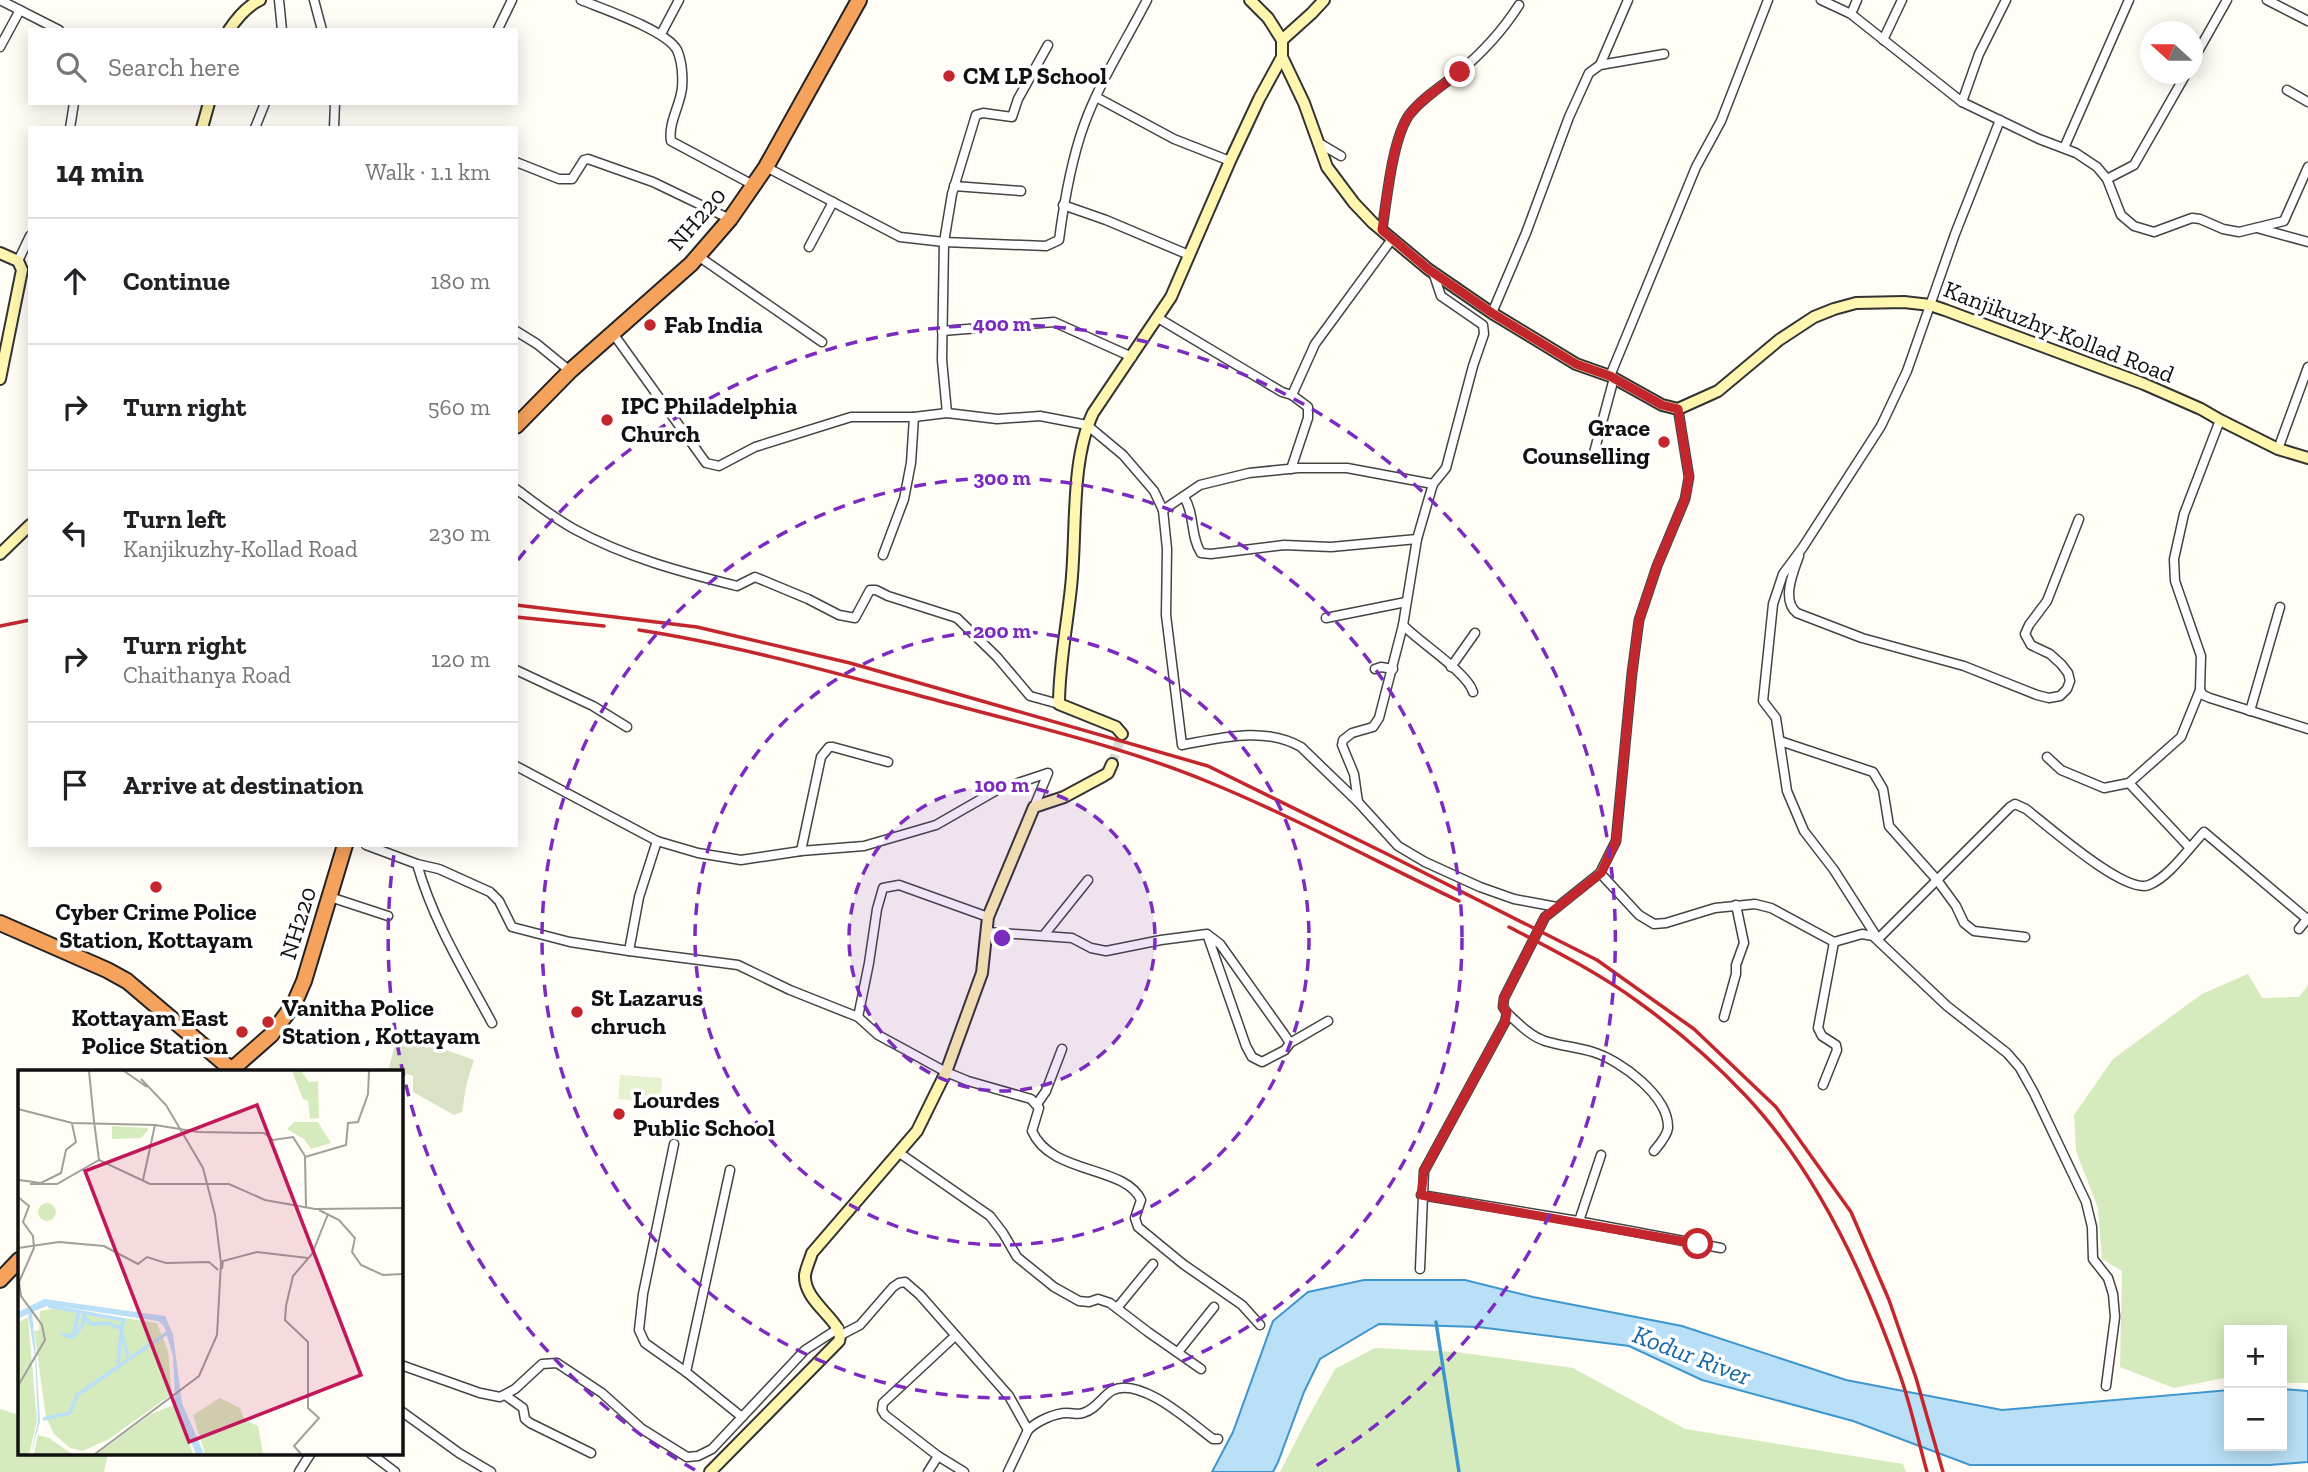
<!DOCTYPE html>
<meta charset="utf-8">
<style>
:root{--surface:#fff;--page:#f6f6f6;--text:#202124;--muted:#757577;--line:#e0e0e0}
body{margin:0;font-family:"Zilla Slab",serif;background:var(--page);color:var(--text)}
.controls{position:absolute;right:21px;bottom:21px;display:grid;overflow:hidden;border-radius:0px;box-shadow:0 4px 18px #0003}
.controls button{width:63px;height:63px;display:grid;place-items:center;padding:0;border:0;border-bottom:2px solid var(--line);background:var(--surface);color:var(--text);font:35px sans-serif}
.compass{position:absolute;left:2140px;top:21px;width:63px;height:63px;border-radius:50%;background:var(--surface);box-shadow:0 4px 18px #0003;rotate:291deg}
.stop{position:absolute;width:21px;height:21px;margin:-16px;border:5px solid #c4262e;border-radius:50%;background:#fff}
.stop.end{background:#c4262e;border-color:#fff;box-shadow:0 2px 7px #0008}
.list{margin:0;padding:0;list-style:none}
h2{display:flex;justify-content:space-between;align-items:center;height:91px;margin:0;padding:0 28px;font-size:30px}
h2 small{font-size:23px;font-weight:400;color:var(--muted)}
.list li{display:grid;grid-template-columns:46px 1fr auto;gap:21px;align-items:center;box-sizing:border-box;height:126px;padding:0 28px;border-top:2px solid var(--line)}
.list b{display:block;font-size:26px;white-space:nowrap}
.list p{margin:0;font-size:23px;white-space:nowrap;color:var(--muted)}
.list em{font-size:23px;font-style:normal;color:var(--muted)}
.icon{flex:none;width:38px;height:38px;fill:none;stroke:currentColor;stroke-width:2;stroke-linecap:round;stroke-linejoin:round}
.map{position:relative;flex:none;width:2308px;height:1472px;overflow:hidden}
.search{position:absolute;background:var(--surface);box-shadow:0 4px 18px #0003;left:28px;top:28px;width:490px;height:77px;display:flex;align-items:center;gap:18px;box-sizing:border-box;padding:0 24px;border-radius:0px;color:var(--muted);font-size:26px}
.panel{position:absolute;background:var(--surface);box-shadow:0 4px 18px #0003;left:28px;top:126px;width:490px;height:721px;border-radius:0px}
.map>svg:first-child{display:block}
</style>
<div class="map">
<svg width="2308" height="1472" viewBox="0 0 2308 1472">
<rect width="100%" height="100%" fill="#fffdf5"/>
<!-- green -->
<g fill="#d5ebbd">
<path d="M2248 974 2262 998 2299 997 2308 985V1383H2282V1330H2229V1377L2174 1388 2120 1367 2122 1271 2102 1259 2098 1208 2076 1151 2074 1115 2113 1059 2202 994Z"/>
<path d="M1375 1348 1456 1352 1573 1368 1685 1429 1903 1464 1906 1472H1280L1304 1425 1335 1369Z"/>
<path d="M0 1409 19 1415V1453H108L104 1472H0Z"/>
</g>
<!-- cemetery -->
<path fill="#d9e3c4" d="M398 1033 474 1060 466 1086 462 1112 454 1115 413 1092V1076L389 1068Z"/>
<!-- pitch -->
<path fill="#e6f2cf" d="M620 1075 662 1078 661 1102 618 1099Z"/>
<!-- water -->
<path fill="#b9e0f7" stroke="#3f96cf" stroke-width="2" d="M1364 1280H1465L1533 1297 1682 1326 1846 1380 2002 1410 2229 1390V1446H2282V1389L2308 1391V1462L2270 1465H1970L1853 1421 1702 1380 1629 1346 1478 1327 1379 1324 1320 1359 1304 1392 1278 1462 1273 1472H1212L1233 1432 1273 1321 1308 1292Z"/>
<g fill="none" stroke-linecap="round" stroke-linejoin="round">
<!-- stream -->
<path stroke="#3f96cf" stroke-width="3.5" d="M1436 1322 1459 1472"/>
<!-- secondary-tunnel -->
<path stroke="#dbdad3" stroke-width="10" stroke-dasharray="10 5" stroke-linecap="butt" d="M1112 764 1122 734"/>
<!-- street casing -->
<g stroke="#444" stroke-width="11">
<g id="street">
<path d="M0 0 59 30"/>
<path d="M279 0 282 30"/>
<path d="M314 0 322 30"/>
<path d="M581 0C603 9 666 30 677 50 682 61 683 77 682 88 680 106 668 123 671 141L755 186"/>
<path d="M1821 0 1851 14 1962 102 2039 139 2076 153 2097 167 2107 179 2121 215 2134 226 2154 232 2192 218 2200 219 2223 229 2239 232 2284 221 2308 167"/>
<path d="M2267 0 2308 21"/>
<path d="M1851 14 1857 0"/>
<path d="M498 29 512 0"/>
<path d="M661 34 679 0"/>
<path d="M1883 40 1902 0"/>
<path d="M0 47 20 10"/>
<path d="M2192 62 2227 0"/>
<path d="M1600 65 1628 0"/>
<path d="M2287 90 2308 102"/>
<path d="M1096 97 1174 139 1230 161"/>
<path d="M1962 102 1979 54 2006 0"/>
<path d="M2000 120 1955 234 1907 371 1881 426 1803 547 1783 574 1773 604 1763 701 1776 718 1787 791 1804 831 1834 870 1878 939 2010 807 2015 804 2026 809C2047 825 2125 895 2149 885 2169 877 2189 848 2204 832L2307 919"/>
<path d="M70 128 74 103"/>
<path d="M255 128 265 103"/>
<path d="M334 128 335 103"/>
<path d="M1319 143 1341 156"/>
<path d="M2064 148 2129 0"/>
<path d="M516 162 559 179H572L584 160 588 159 653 182 730 219"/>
<path d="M766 167 900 237 944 242 1046 246 1059 240C1064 202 1071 161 1084 125 1100 81 1126 41 1147 0"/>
<path d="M2107 179 2134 165 2186 74"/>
<path d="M954 186 1021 191"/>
<path d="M1063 205 1106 220 1189 255"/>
<path d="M2257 228 2308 242"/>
<path d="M1382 230C1387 199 1392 140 1409 115 1422 98 1442 86 1458 73 1481 54 1503 30 1519 5"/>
<path d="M809 247 833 202"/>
<path d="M698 256 822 342"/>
<path d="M18 261 30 236"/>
<path d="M1492 313 1526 233 1569 117 1589 73 1600 65 1664 54"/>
<path d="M1158 318 1282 392 1292 395 1308 407V418L1291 469"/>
<path d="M516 331 537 344 570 371"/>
<path d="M942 331 1054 322 1132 357"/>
<path d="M612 332 706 463 719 466 755 447 851 417H914L947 413 997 419 1040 416 1087 425 1123 455 1154 491 1163 510 1167 549 1166 615 1182 745C1220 738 1265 726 1301 747L1358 802 1398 846 1425 862 1480 887 1514 899 1557 907"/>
<path d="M1610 376 1696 167 1721 121 1768 0"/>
<path d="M1292 395 1315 344 1392 239"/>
<path d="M947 413 942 360 944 242 952 194 976 115 983 113 1012 117 1018 99 1048 45"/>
<path d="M2220 420 2184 514 2174 559 2175 581 2201 656 2200 690 2203 695 2210 698 2308 729"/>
<path d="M2278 449 2308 367"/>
<path d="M1592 460 1614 378"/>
<path d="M516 489C535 503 554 518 574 529 625 557 681 572 737 586L755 577 808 599 839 615 855 618 870 590H876L888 596 957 618 997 657 1030 696 1059 704"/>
<path d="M1184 497C1195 514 1190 536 1201 553L1211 554 1284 545 1331 547 1417 539"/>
<path d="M1163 510 1200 485 1249 473 1298 468H1347L1433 484"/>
<path d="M883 555 904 499 911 463 914 417"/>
<path d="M1799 556C1793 573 1781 600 1797 613L1862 638 1964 666 2037 695 2049 698 2060 696 2067 689 2070 681 2068 673 2061 664 2050 654 2031 645 2025 634 2029 625 2047 601 2079 519"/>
<path d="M1326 618 1406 602"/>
<path d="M1403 625C1419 642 1468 673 1473 692"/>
<path d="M1451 667 1475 633"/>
<path d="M1375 669 1381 667 1393 669"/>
<path d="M516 670 593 706 627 727"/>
<path d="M2250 711 2280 607"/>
<path d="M1780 741 1873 772 1883 789 1889 826 1937 880 1956 906 1964 923 1974 931 2025 937"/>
<path d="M2047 757 2061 770 2104 788 2129 783"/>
<path d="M516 766 657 841 698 853 741 860 801 851 864 846 936 825 997 790 1048 773 1034 807"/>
<path d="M1358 802 1354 774 1342 745 1343 740 1352 733 1373 727 1379 718 1403 625 1417 539 1433 484 1446 468 1473 366 1484 334 1483 325 1441 296 1433 272"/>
<path d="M657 841 639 897 629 951 738 965 790 990 858 1017 878 1035 946 1072 968 1081 1031 1099 1039 1108 1032 1131C1051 1175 1125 1165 1141 1200L1135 1218 1138 1227 1183 1264 1242 1305 1260 1325"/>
<path d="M366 845 417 864 439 869 490 892 499 901 512 927 570 942 629 951"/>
<path d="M2189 847 2129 783 2181 737 2200 690"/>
<path d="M801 851 821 757 829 747H833L888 762"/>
<path d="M417 864C433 921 464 971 492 1023"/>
<path d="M1600 873 1639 915 1654 924 1666 923 1715 908 1755 904 1771 908 1834 942 1862 934 1873 936 1947 1006 2007 1053 2020 1068 2034 1093 2086 1202 2092 1227 2093 1259 2108 1278 2113 1294 2115 1317 2106 1386"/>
<path d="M330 897 388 916"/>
<path d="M2299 929 2308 918"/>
<path d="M987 932 1072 938 1091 948 1106 951 1161 940 1207 934 1220 944 1284 1034 1290 1043 1285 1050 1262 1062 1252 1057 1246 1046 1207 934"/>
<path d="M1044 935 1088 880"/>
<path d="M1507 1013C1519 1024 1530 1036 1545 1041 1561 1046 1577 1047 1593 1052 1620 1060 1669 1096 1668 1128 1667 1136 1659 1145 1654 1151"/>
<path d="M858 1017 869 963 877 909 883 888 899 885 988 917"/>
<path d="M1724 1017 1736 974V965L1744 943 1736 905"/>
<path d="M1290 1043 1328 1021"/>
<path d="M1823 1085 1837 1050 1836 1045 1822 1036 1818 1028 1834 942"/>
<path d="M1037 1104 1046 1091 1062 1049"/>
<path d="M674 1144 643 1294 639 1330 645 1343 686 1372"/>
<path d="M898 1152 990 1216 1003 1233 1017 1257 1054 1287 1079 1301 1089 1302 1098 1299 1110 1303 1148 1332 1201 1369"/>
<path d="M730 1170 686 1372 742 1417"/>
<path d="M1421 1195 1572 1220 1721 1248"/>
<path d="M1579 1221 1601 1155"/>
<path d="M1420 1269 1424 1171 1505 1022 1507 1013 1503 1007 1504 998 1545 917 1600 873 1616 841 1632 673 1639 620 1657 566 1685 499 1689 477 1678 409"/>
<path d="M1117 1308 1153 1264"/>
<path d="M841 1335 860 1325 893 1287 899 1283 905 1282 920 1295 1009 1396 1028 1430C1037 1421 1055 1413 1067 1413 1074 1413 1077 1415 1083 1413 1097 1409 1102 1396 1113 1390 1142 1377 1191 1423 1213 1439H1218"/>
<path d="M1178 1352 1214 1307"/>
<path d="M401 1365 480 1393 500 1397 515 1389 542 1364 557 1363 602 1393 642 1429 687 1457 698 1456 712 1449 805 1350 839 1328"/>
<path d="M505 1395 523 1408 525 1419 530 1423 591 1453"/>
<path d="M401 1411 459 1453 491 1472"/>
<path d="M370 1453 395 1472"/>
<path d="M938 1456 964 1472"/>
<path d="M299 1472 311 1453"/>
<path d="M928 1472 938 1456 885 1415 882 1410 883 1403 955 1336"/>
<path d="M1008 1472 1028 1430"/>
</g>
</g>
<!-- secondary casing -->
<g stroke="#333" stroke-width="14">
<g id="secondary">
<path d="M1250 0 1268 18 1282 40V57L1304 103 1327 167 1354 203 1373 223 1428 269 1492 313 1576 364 1610 376 1662 405 1678 409 1718 391 1779 340 1814 317 1834 309 1856 303 1904 302 1930 305 1945 310 2144 384 2201 409 2220 420 2278 449 2308 458"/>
<path d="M229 30C237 18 247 6 260 0"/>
<path d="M1282 40 1312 13 1324 0"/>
<path d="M202 128 209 103"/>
<path d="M0 253 18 261 22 270 0 379"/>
<path d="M0 554 30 525"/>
<path d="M1122 734 1116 727 1059 704C1059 664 1067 627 1071 587 1077 534 1070 461 1093 413L1171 297 1230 161 1259 99 1282 57"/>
<path d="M710 1472 839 1341C846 1322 803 1303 805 1275 806 1268 810 1260 812 1253L917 1131 946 1072 982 973 988 917 1034 807 1064 797 1103 776 1108 773 1112 764"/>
</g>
</g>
<!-- highway casing -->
<g stroke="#222" stroke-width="18">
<g id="highway">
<path d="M516 426 570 371 691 264 730 219 766 167 859 0"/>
<path d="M0 923 107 970 127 981 232 1070"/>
<path d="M230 1071 271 1035 294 1004 304 981 345 845"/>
<path d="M0 1280 19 1260"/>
</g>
</g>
<!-- street -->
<use href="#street" stroke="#fff" stroke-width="8"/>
<!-- secondary -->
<use href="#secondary" stroke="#fff6b0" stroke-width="10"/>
<!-- highway -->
<use href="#highway" stroke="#f5a25d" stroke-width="14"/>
<!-- rail -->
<g stroke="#c4262e" stroke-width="3.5">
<path d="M516 605 697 627 850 663 1208 766 1385 853 1597 960 1694 1029 1776 1107 1851 1212 1889 1300 1916 1378 1943 1472"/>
<path d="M516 617 604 626"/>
<path d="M0 626 30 620"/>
<path d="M639 630C742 646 842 675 943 702 1032 726 1125 747 1211 783 1296 818 1377 862 1459 901"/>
<path d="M1509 927C1553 950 1597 972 1637 1001 1676 1029 1712 1060 1745 1095 1816 1170 1866 1278 1900 1375 1911 1406 1918 1440 1927 1472"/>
</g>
</g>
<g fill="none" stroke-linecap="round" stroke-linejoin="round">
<!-- route -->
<path stroke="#c4262e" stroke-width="9" d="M1460 72C1444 85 1423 97 1410 114 1392 138 1387 199 1382 230L1428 269 1492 313 1576 364 1610 376 1662 405 1678 409 1689 477 1685 499 1657 566 1639 620 1632 673 1616 841 1601 873 1545 917 1504 998 1503 1007 1507 1013 1505 1022 1424 1171 1421 1195 1698 1244"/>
</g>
<!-- distance rings -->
<circle cx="1002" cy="938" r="153" fill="#7b2cbf" fill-opacity=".12"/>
<g fill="none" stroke="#7b2cbf" stroke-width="3.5" stroke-dasharray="12 9">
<circle cx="1002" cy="938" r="153"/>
<circle cx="1002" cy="938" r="307"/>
<circle cx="1002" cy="938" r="460"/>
<path d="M695 1470A614 614 0 0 1 395 847M518 560A614 614 0 1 1 1309 1470"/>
</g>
<!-- markers -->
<g fill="#c4262e" stroke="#fff" stroke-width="2.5">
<circle cx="949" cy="76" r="7"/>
<circle cx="650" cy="325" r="7"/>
<circle cx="607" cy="420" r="7"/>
<circle cx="1664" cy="442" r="7"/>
<circle cx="156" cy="887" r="7"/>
<circle cx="577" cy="1012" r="7"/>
<circle cx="268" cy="1022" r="7"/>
<circle cx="242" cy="1032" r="7"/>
<circle cx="619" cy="1114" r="7"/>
</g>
<g text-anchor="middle" stroke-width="7" stroke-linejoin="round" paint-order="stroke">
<!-- poi labels -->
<g font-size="24" font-weight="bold" fill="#111" stroke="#fff" text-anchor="start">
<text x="963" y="84">CM LP School</text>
<text x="664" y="333">Fab India</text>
<text x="621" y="414">IPC Philadelphia<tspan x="621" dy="28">Church</tspan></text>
<text x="1650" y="436" text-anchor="end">Grace<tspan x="1650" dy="28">Counselling</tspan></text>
<text x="156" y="920" text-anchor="middle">Cyber Crime Police<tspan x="156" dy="28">Station, Kottayam</tspan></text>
<text x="591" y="1006">St Lazarus<tspan x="591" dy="28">chruch</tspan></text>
<text x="282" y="1016">Vanitha Police<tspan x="282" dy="28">Station , Kottayam</tspan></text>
<text x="228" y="1026" text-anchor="end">Kottayam East<tspan x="228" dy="28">Police Station</tspan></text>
<text x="633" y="1108">Lourdes<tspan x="633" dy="28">Public School</tspan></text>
</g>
<!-- street labels -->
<g font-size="24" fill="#111" stroke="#fff">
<text transform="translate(697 219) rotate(-49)" y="8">NH220</text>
<text transform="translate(2059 332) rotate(21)" y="8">Kanjikuzhy-Kollad Road</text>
<text transform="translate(298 923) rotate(-73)" y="8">NH220</text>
</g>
<!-- water labels -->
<g font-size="26" font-style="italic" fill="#1768a6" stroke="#fff">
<text transform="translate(1692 1355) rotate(21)" y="9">Kodur River</text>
</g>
</g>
<!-- overview -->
<g transform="translate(18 1070)">
<rect width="385" height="385" fill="#fffdf5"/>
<path d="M274 1H283L291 12 300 11 301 48 292 49 290 31 285 29ZM276 52H300L313 73 293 79 286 69 269 59ZM94 56 130 58V60L123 68 94 69ZM20 142a9 9 0 1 1 18 0a9 9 0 1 1-18 0ZM41 238 139 253 150 281 154 324 91 369 65 381 52 378 36 364 28 347 16 261 21 260 22 241ZM10 247 19 351 11 384H0V253ZM202 328 222 338 226 349 240 356 245 384H187L175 345ZM156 335 175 384H79L133 344ZM20 365 31 368 54 384H16Z" fill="#d5ebbd"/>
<path d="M26 229 147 246 155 264 164 333 186 384H178L157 332 155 286 146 256 140 251 32 235 14 242 18 286 22 351 13 384 20 351 17 287 10 244 0 249V242Z" fill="#b9e0f7"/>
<path fill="none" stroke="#b9e0f7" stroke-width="3.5" d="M30 236 106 250 103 261 110 286M65 246 73 254 91 253 100 258 105 254M43 264 55 267 61 240M56 266 65 254 66 242M100 294 103 262M25 349 52 343 59 325 149 263"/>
<path fill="none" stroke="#a09f9a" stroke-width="2" d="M71 1 76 51M106 1 129 17M0 39 54 53 137 55 125 110M76 51 81 90 132 114H211L247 130 297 139 385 138M137 55 180 62 246 63 255 70 275 67 287 86M1 110 23 113 43 103 48 80 58 72 54 54M12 114H39L81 90M0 127 11 136 5 152 15 166 16 178M288 137 287 87 328 75 330 53 340 52 350 24 351 1M301 140 321 150 337 168 334 182 343 195 365 205 385 204M0 178 41 172 86 176 120 194 129 187 148 193 191 192 200 200M204 199 205 191 239 182 290 188M0 316 27 270 24 255 3 226 1 212 16 178M77 384 181 306 199 265 203 193 197 145 185 98 148 35 123 9M283 384 276 376 301 348 290 338V272L267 250 268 236 275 206 294 184 310 144"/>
<path fill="#c2185b" fill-opacity="0.15" stroke="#c2185b" stroke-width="3.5" d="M239 35 343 305 171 372 67 101Z"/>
<rect width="385" height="385" fill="none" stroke="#111" stroke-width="3.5"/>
</g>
<circle cx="1002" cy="938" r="10" fill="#7b2cbf" stroke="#fff" stroke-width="3.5"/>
<g font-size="21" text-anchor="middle" font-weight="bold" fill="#7b2cbf" stroke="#fff" stroke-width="7" stroke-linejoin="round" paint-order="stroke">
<text x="1002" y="331">400 m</text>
<text x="1002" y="485">300 m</text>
<text x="1002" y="638">200 m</text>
<text x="1002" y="792">100 m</text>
</g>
</svg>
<div class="controls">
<button>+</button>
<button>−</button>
</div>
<svg class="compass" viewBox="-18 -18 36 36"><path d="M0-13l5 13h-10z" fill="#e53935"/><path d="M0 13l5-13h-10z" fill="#757577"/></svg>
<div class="stop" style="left:1698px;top:1244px"></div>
<div class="stop end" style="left:1460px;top:72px"></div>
<div class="search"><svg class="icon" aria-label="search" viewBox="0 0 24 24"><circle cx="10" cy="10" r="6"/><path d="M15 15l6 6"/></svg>Search here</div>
<section class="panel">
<h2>14 min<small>Walk · 1.1 km</small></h2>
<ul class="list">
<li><svg class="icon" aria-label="ahead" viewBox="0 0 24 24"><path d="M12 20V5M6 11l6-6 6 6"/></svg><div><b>Continue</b></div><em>180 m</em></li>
<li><svg class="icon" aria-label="right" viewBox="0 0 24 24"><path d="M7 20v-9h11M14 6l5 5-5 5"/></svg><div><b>Turn right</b></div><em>560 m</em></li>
<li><svg class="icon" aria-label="left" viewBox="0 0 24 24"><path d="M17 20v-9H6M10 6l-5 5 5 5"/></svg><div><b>Turn left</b><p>Kanjikuzhy-Kollad Road</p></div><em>230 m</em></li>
<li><svg class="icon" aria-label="right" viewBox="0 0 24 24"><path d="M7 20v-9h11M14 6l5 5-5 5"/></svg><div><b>Turn right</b><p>Chaithanya Road</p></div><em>120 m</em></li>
<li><svg class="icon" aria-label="arrive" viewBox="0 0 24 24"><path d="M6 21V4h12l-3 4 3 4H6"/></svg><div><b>Arrive at destination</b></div></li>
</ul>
</section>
</div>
